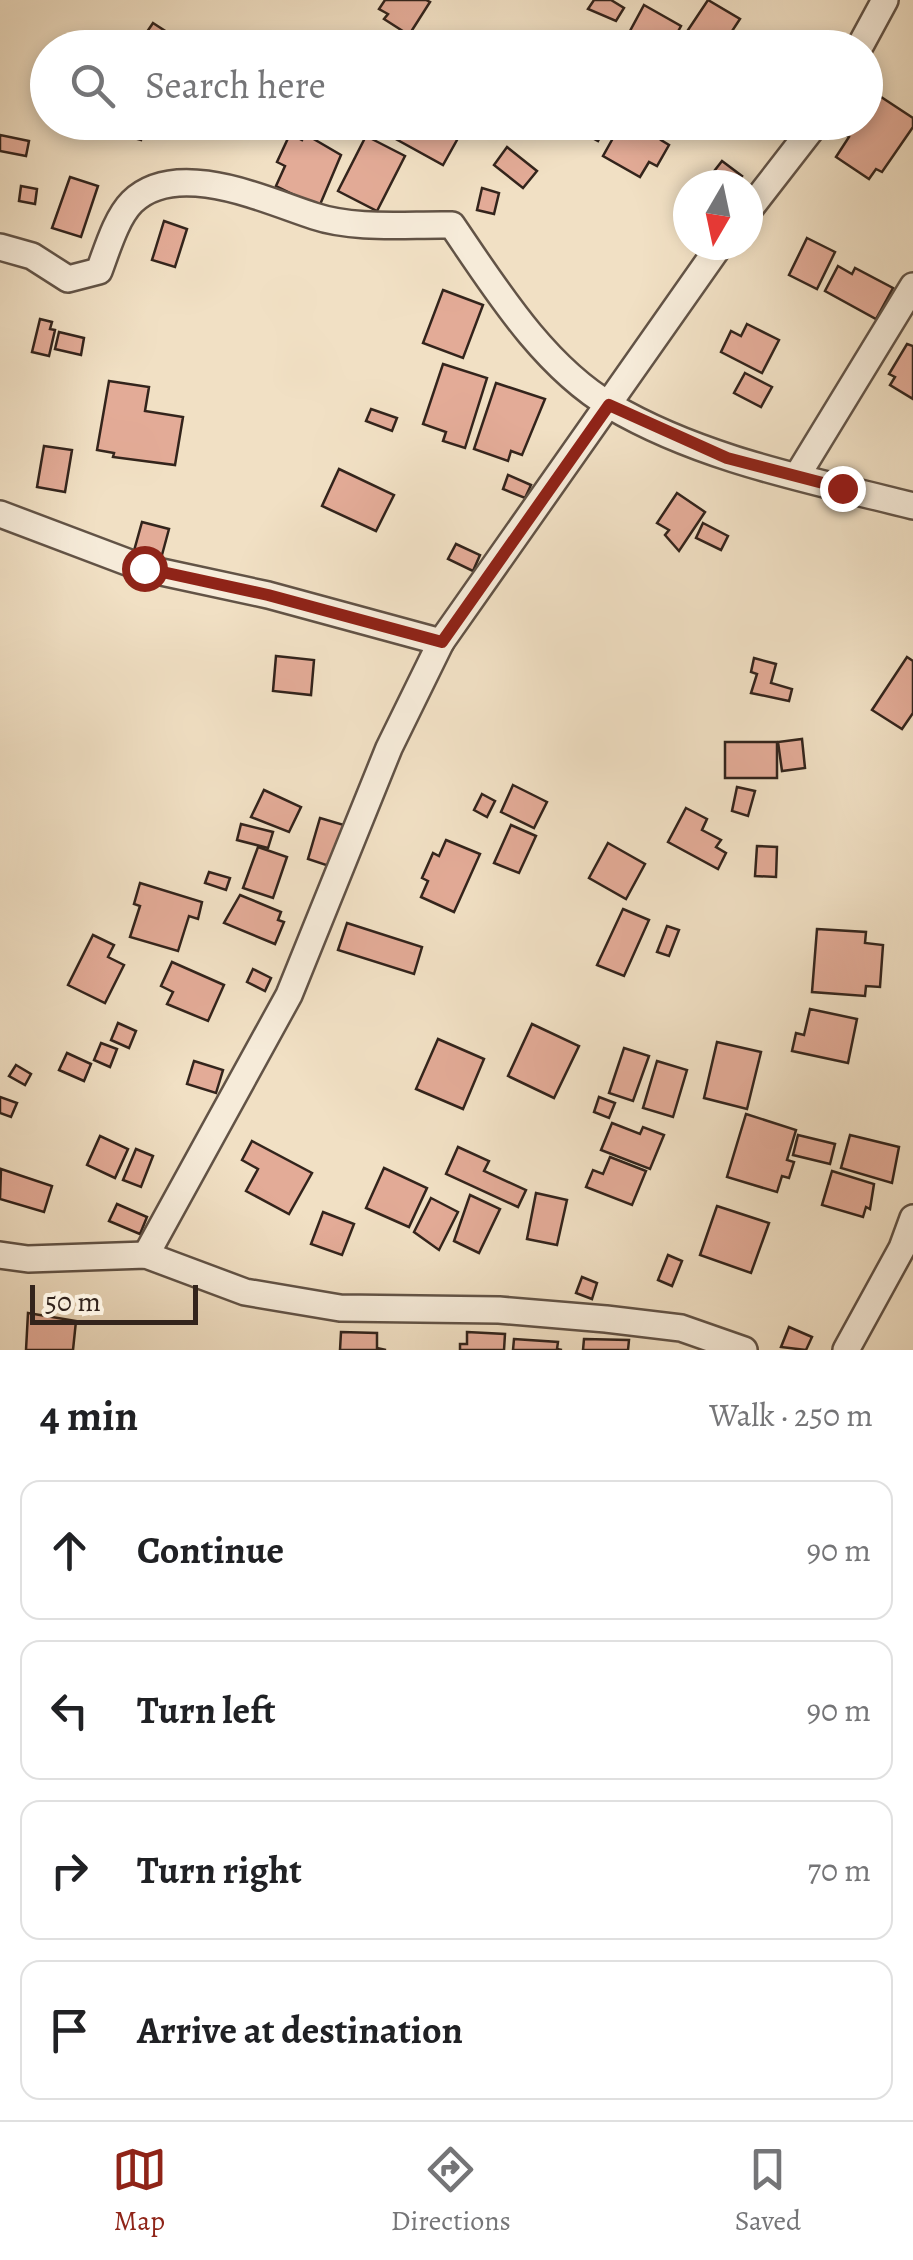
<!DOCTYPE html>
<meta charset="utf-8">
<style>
:root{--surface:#fff;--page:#f2f2f2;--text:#202124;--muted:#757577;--line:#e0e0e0;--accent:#8f2418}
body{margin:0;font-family:Alegreya,serif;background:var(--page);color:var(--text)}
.compass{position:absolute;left:673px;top:170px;width:90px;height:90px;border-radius:50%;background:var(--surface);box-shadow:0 5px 15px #0003;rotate:189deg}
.scale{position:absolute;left:30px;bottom:25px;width:168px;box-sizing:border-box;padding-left:10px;border:5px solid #33241c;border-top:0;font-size:28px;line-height:35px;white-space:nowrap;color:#33241c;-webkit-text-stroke:8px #f6ebd9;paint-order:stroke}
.stop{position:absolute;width:30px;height:30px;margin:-22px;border:8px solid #8f2418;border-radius:50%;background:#fff}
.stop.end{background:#8f2418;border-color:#fff;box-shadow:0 2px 10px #0008}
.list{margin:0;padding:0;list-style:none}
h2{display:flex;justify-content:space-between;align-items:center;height:130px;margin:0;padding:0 40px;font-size:42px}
h2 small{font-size:32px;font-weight:400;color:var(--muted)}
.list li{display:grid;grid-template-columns:65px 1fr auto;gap:30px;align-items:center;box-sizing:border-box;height:140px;margin:0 20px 20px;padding:0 20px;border:2px solid var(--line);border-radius:20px}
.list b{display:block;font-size:38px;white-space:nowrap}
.list em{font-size:32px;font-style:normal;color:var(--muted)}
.icon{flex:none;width:55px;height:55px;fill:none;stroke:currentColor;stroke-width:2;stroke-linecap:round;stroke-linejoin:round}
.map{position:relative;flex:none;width:913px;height:1350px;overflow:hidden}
.search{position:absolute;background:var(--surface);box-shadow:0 5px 15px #0003;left:30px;right:30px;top:30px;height:110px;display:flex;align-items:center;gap:25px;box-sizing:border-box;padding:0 35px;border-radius:55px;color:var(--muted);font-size:38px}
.sheet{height:770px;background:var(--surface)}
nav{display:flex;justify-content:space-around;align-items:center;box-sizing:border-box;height:140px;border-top:2px solid var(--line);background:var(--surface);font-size:28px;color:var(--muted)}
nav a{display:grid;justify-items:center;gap:5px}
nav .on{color:var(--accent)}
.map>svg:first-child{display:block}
</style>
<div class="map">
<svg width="913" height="1350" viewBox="0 0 913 1350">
<rect width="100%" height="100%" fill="#f1e0c4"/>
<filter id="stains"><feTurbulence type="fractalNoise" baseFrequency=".002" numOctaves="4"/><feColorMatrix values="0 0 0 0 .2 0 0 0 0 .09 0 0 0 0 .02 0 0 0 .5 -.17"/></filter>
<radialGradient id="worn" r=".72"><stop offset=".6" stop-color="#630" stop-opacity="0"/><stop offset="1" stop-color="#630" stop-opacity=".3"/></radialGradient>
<!-- building -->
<g fill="#e3ab97" stroke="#33241c" stroke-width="2.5">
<path d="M385 0H426L430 2 409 35 384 19 388 14 379 9Z"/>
<path d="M594 0H611L624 8 616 21 588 9Z"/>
<path d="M708 0 740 19 721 48H676Z"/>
<path d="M644 5 681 26 669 48 630 31Z"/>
<path d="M153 23 176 38 170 48H136Z"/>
<path d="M412 31 441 48H403Z"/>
<path d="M761 33 786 48H752Z"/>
<path d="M872 91 913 118V127L882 172 876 169 869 179 836 157 849 137 844 134 851 122H866V102Z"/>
<path d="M126 122 145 123 141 140 123 135Z"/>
<path d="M403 122H467L443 165 394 138Z"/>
<path d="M563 122H608L598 141Z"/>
<path d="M622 122 668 127 661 140 669 145 657 166 649 162 640 177 603 156Z"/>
<path d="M290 134 302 140 305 134 341 155 319 207 276 186 285 166 277 162Z"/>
<path d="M0 135 29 141 26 156 0 151Z"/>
<path d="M366 136 405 156 377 211 338 191Z"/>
<path d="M507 147 537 171 523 188 494 165Z"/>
<path d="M722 161 742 176 735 185H716L708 179Z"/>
<path d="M70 177 98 186 81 237 52 228Z"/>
<path d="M21 186 37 189 35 204 19 201Z"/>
<path d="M482 188 499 193 494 214 477 210Z"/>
<path d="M164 221 187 229 175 267 152 260Z"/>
<path d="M807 238 835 252 817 289 789 275Z"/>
<path d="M838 266 852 274 855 268 893 288 876 319 825 291Z"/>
<path d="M443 290 483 305 463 358 423 343Z"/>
<path d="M40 319 52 322 50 329 55 330 49 356 32 352Z"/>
<path d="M747 324 779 340 762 373 721 352 731 331 741 336Z"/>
<path d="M59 332 84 338 81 355 55 349Z"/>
<path d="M907 344 913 346V399L890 385 895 377 889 374Z"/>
<path d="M443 364 487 378 465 448 443 441 446 432 423 424Z"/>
<path d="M745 373 772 387 761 407 734 393Z"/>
<path d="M109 381 149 387 145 411 183 417 175 465 113 457 114 453 97 450Z"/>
<path d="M496 383 545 399 522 455 511 451 508 461 474 449Z"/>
<path d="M371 409 397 418 392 431 366 421Z"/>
<path d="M44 446 72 450 65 492 37 487Z"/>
<path d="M339 469 394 495 376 531 322 506Z"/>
<path d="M508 475 531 485 525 498 503 489Z"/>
<path d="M677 493 705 512 679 551 665 535 669 530 657 523Z"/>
<path d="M142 522 169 529 159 566 132 558Z"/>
<path d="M703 523 728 536 721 550 696 538Z"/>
<path d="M456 544 480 555 473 571 448 559Z"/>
<path d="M276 656 314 660 311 695 273 691Z"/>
<path d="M907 657 913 661V713L902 729 872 710Z"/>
<path d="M754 658 776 664 771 683 792 689 789 701 751 693 757 674 751 672Z"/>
<path d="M802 739 805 768 782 771 778 742Z"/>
<rect x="725" y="742" width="52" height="36"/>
<path d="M513 785 547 802 534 828 501 812Z"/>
<path d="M737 787 755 791 748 816 732 811Z"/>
<path d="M264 790 301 807 289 832 251 817Z"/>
<path d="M482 794 495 801 487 817 474 810Z"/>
<path d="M686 808 707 819 702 830 721 840 716 847 726 853 718 869 668 842Z"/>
<path d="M320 818 344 825 332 867 308 859Z"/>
<path d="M241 824 273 832 268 848 237 840Z"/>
<path d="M511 825 536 836 519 873 494 863Z"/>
<path d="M446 840 480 854 454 912 421 897 428 881 422 878 433 853 439 856Z"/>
<path d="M608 843 645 864 626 899 589 878Z"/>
<path d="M757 846 777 847 776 877 755 876Z"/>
<path d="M258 847 287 857 273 898 243 888Z"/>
<path d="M209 872 230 878 226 890 205 883Z"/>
<path d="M140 883 202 902 198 919 189 916 178 951 130 937 140 906 134 904Z"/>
<path d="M240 895 281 912 278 920 284 922 275 944 224 923Z"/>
<path d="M623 909 649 920 624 976 597 965Z"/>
<path d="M347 923 422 947 414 974 338 950Z"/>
<path d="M667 926 679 930 669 956 657 952Z"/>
<path d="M817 929 866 932 865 943 883 945 880 987 866 986 865 996 812 992Z"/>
<path d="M93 935 114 945 108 957 124 965 105 1003 68 985Z"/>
<path d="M172 962 224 985 208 1021 167 1004 173 992 161 986Z"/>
<path d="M253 969 271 978 265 991 247 982Z"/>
<path d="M810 1009 857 1019 848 1063 792 1051 796 1033 804 1035Z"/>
<path d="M118 1023 136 1031 129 1048 111 1040Z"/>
<path d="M532 1024 579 1046 554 1098 508 1076Z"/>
<path d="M438 1039 484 1059 463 1109 416 1089Z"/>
<path d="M717 1042 761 1052 747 1109 704 1098Z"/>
<path d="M101 1043 117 1049 110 1067 94 1060Z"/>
<path d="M624 1048 649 1056 633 1101 609 1093Z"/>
<path d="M67 1053 91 1064 84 1081 59 1070Z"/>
<path d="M194 1061 223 1070 216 1093 187 1084Z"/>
<path d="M657 1061 687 1070 673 1117 643 1108Z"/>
<path d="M16 1065 31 1074 25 1085 9 1076Z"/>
<path d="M0 1097 17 1103 11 1117 0 1113Z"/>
<path d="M599 1097 615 1103 609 1118 594 1112Z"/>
<path d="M746 1114 796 1130 787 1160 794 1162 789 1178 782 1176 777 1192 727 1177Z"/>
<path d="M612 1123 640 1134 643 1127 664 1135 650 1169 601 1150Z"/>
<path d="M798 1135 835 1144 830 1164 793 1155Z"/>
<path d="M850 1135 899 1147 892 1183 841 1168Z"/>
<path d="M100 1136 128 1149 115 1178 87 1165Z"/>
<path d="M252 1141 312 1173 289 1214 246 1191 258 1169 242 1160Z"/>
<path d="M458 1147 489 1161 484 1171 526 1190 518 1207 446 1174Z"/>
<path d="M136 1149 153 1156 141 1187 123 1180Z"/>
<path d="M610 1157 646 1171 632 1205 586 1187 593 1170 603 1174Z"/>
<path d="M384 1168 427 1188 409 1227 366 1208Z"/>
<path d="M1 1169 52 1186 44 1212 0 1199Z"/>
<path d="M832 1171 874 1184 870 1209 866 1207 863 1217 822 1205Z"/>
<path d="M536 1193 567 1200 557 1245 527 1239Z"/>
<path d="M470 1195 500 1209 479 1253 454 1241Z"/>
<path d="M431 1198 458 1212 439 1250 414 1232Z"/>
<path d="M117 1204 147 1217 140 1234 109 1221Z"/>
<path d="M717 1206 769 1223 751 1273 700 1255Z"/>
<path d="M323 1212 354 1224 342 1255 311 1244Z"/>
<path d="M668 1255 682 1261 672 1286 658 1280Z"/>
<path d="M582 1277 597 1283 592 1299 576 1293Z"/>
<path d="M28 1313 76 1321 73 1350H26Z"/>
<path d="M789 1327 812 1337 806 1350 781 1347Z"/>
<path d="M341 1332 377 1333V1348L386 1350H340Z"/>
<path d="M467 1332 505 1334 504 1350H460V1344H467Z"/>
<path d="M514 1339 558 1342 557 1349 562 1350H513Z"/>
<path d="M584 1339 629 1340 628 1350H583Z"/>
</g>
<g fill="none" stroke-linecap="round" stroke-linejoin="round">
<!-- minor casing -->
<g stroke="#625346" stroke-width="30">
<g id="minor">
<path d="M859 48 885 0"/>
<path d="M748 211 817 122"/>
<path d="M0 247 32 256 68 279 99 271C107 250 116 218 132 202 177 158 267 201 314 216 356 230 408 224 452 225 495 288 543 366 611 406 703 460 811 480 913 506"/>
<path d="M797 476 913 286"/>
<path d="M0 514 143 568 268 595 441 642"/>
<path d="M0 1255 28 1259 146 1255 245 1292 340 1308 499 1310 606 1319 681 1328 744 1350"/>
<path d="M146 1255 289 995 389 748 441 642 720 245"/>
<path d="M846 1350 902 1248 913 1218"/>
</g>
</g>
<!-- minor -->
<use href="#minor" stroke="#f6ebd9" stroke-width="25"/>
</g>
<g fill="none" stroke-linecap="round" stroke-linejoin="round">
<!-- route -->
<path stroke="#8f2418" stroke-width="12" d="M144 568 268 595 442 642 609 405 727 458 842 488"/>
</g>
<rect width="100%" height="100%" filter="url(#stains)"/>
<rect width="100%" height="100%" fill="url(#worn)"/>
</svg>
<svg class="compass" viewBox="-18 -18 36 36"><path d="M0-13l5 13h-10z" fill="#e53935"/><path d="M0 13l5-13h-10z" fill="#757577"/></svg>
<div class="scale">50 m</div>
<div class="stop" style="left:144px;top:568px"></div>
<div class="stop end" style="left:842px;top:488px"></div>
<div class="search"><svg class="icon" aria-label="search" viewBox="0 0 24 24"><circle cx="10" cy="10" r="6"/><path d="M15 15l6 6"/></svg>Search here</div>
</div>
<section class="sheet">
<h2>4 min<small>Walk · 250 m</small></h2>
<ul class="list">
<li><svg class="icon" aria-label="ahead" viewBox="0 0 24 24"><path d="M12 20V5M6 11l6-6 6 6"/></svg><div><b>Continue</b></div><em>90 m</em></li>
<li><svg class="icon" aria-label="left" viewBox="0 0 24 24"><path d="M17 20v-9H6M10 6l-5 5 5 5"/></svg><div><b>Turn left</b></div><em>90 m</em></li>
<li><svg class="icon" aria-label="right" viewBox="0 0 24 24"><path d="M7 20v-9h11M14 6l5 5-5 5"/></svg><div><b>Turn right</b></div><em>70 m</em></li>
<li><svg class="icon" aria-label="arrive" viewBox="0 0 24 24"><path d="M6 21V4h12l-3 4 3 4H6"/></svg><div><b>Arrive at destination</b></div></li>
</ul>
</section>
<nav>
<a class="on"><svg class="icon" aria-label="map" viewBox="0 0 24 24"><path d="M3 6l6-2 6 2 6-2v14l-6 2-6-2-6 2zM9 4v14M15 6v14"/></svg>Map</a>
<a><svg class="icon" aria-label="directions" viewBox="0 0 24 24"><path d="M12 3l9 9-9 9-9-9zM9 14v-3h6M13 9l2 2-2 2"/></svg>Directions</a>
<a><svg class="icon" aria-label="saved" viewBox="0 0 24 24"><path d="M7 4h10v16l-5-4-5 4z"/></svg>Saved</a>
</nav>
